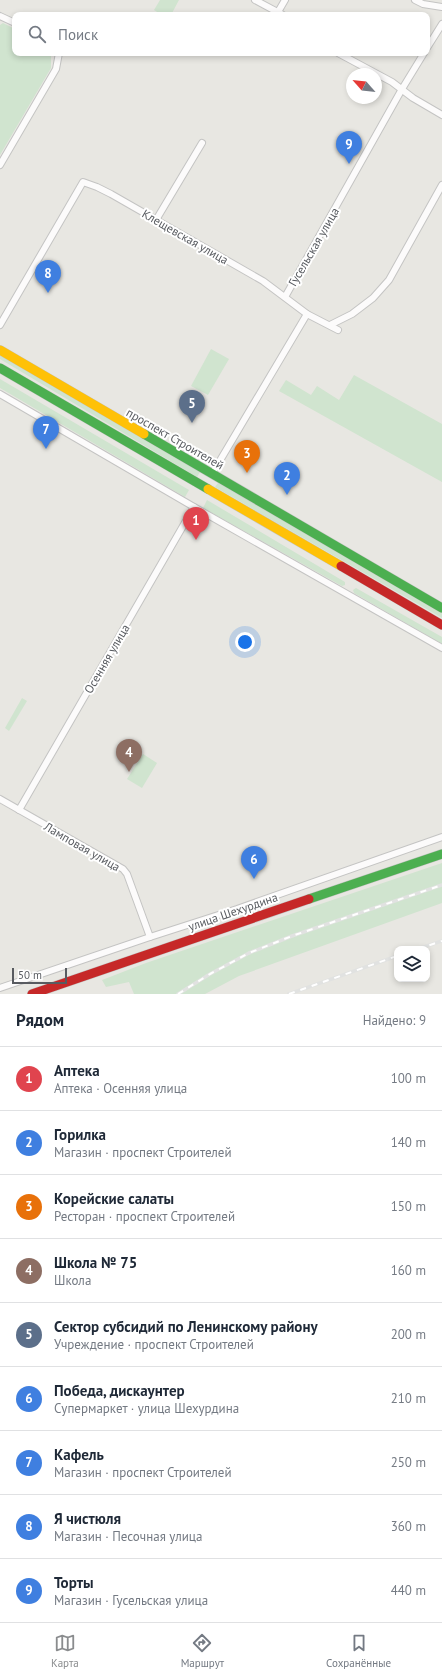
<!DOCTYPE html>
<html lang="ru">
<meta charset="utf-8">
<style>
:root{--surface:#fff;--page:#f6f6f7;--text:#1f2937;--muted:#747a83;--line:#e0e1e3;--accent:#8a8c8e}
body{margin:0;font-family:"PT Sans",sans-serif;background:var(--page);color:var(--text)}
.controls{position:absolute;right:12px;bottom:12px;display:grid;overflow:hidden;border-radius:8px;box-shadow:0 2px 6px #0003}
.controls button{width:36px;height:36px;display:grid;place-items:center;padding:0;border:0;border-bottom:1px solid var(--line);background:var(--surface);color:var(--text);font:20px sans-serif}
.compass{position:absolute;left:346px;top:68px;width:36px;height:36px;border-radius:50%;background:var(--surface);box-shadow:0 2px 6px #0003;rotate:297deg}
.scale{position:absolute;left:12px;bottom:10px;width:55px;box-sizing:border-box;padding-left:4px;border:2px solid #585b60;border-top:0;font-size:11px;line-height:14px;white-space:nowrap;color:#585b60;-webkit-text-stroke:3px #fff;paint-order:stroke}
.you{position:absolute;left:245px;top:642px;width:14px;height:14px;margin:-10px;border:3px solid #fff;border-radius:50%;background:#1a73e8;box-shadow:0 0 0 6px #1a73e833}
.badge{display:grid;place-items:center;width:26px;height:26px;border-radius:50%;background:var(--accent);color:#fff;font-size:13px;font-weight:700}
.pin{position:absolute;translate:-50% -33px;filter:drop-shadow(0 1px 2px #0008)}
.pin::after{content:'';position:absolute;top:21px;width:14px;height:12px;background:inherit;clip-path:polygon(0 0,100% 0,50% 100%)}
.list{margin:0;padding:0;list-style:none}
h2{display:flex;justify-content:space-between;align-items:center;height:52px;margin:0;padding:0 16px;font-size:17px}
h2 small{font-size:13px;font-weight:400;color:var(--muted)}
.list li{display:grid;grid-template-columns:26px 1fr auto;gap:12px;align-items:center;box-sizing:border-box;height:64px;padding:0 16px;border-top:1px solid var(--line)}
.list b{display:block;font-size:15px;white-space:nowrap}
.list p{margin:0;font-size:13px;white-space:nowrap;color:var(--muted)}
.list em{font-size:13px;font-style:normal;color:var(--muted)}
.icon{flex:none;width:22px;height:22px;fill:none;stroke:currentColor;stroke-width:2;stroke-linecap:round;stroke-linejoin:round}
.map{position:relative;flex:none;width:442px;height:994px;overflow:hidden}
.search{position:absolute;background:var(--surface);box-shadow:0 2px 6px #0003;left:12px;right:12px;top:12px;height:44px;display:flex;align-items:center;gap:10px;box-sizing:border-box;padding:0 14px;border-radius:8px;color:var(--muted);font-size:15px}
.sheet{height:628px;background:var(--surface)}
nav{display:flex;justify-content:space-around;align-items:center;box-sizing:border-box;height:56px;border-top:1px solid var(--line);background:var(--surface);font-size:11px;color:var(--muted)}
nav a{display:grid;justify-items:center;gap:2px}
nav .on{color:var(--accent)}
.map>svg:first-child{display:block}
</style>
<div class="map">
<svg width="442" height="994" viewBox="0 0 442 994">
<rect width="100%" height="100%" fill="#e8e7e2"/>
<!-- green -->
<g fill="#d0e4cf">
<path d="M160 0H179L171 15H162L154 10Z"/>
<path d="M3 23 15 29V53H51V68L0 155V25Z"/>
<path d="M211 349 229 359 208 395 191 386Z"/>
<path d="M0 355 200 472 197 477 0 359Z"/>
<path d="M354 375 442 424V482L279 391 286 380 311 395 317 386 339 400Z"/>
<path d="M0 379 189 490 185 497 0 388Z"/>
<path d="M218 483 442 612V618L215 487Z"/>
<path d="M207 500 345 582V585L342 586 203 508Z"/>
<path d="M356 588 442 637V644L354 593 353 590Z"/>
<path d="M22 698 27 701 9 731 5 728Z"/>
<path d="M143 754 157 763 142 788 127 779Z"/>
<path d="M442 863V903L239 976 205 994H134L129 982 106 987 102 980 146 963Z"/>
</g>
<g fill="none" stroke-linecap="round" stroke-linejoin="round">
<!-- street casing -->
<g stroke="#c4c4c3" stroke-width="8">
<g id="street">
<path d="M255 0 283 15"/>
<path d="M415 0 423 4 442 7"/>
<path d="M278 12 285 0"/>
<path d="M0 16 15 23"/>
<path d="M427 48 442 24"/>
<path d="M338 53 392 82 413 98 442 115"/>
<path d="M0 165 56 69 59 53"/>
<path d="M156 220 202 143"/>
<path d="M285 297 402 89 424 53"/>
<path d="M0 325 83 182 97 187 111 194 263 281 307 314 338 330"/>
<path d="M330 325 352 314 373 298 389 280 442 185"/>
<path d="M0 394 194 507 442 648"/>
<path d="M212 474 307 314"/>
<path d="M0 799 123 869 127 874 150 937"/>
<path d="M19 810 194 507"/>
<path d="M0 988 150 937 237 909 442 837"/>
</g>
</g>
<!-- fast casing -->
<g stroke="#c5c5c4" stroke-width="10">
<g id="fast">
<path d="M0 368 208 489"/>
<path d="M144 434 442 608"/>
<path d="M309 899 442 854"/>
</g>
</g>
<!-- slow casing -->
<g stroke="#c5c5c4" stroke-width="10">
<g id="slow">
<path d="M0 350 144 434"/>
<path d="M208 489 341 566"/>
</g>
</g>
<!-- jam casing -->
<g stroke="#c5c5c4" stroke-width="10">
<g id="jam">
<path d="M341 566 442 625"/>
<path d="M32 994 309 899"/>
</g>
</g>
<!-- street -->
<use href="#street" stroke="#fcfbfb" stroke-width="6"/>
<!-- fast -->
<use href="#fast" stroke="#4caf50" stroke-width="9"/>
<!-- slow -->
<use href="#slow" stroke="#ffc107" stroke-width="9"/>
<!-- jam -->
<use href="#jam" stroke="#c62828" stroke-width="9"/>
<!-- rail casing -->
<g stroke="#e1e2e1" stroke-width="3.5">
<g id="rail">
<path d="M418 949 442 941"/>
<path d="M178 994 210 974 249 953 292 936 442 885"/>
<path d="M289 994 397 956"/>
</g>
</g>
<!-- rail -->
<use href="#rail" stroke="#fff" stroke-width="2" stroke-dasharray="6" stroke-linecap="butt"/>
</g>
<g text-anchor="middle" stroke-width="4" stroke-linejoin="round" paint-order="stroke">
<!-- street labels -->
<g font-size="12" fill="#585b60" stroke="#fff">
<text transform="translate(185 237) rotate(30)" y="4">Клещевская улица</text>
<text transform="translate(314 247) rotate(-60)" y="4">Гусельская улица</text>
<text transform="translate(175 439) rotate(30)" y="4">проспект Строителей</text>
<text transform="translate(107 659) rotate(-60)" y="4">Осенняя улица</text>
<text transform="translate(82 847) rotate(30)" y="4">Ламповая улица</text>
<text transform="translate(233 912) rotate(-19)" y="4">улица Шехурдина</text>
</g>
</g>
</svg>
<div class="controls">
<button><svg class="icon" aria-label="layers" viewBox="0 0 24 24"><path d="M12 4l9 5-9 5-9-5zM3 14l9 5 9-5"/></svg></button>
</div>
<svg class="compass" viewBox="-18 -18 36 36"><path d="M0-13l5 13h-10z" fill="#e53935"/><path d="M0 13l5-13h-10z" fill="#747a83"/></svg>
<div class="scale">50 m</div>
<div class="you"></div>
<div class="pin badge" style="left:196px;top:540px;background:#e0444e">1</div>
<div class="pin badge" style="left:287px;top:495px;background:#3f7fe0">2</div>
<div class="pin badge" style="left:247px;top:473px;background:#e8710a">3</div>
<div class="pin badge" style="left:129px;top:772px;background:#8d6e63">4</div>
<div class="pin badge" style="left:192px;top:423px;background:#5c6f8a">5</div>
<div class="pin badge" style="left:254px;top:879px;background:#3f7fe0">6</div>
<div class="pin badge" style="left:46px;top:449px;background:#3f7fe0">7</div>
<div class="pin badge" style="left:48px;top:293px;background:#3f7fe0">8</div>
<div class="pin badge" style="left:349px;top:164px;background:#3f7fe0">9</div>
<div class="search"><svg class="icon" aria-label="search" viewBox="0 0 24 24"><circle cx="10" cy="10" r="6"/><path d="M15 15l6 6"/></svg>Поиск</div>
</div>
<section class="sheet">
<h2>Рядом<small>Найдено: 9</small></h2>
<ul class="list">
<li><span class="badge" style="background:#e0444e">1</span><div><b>Аптека</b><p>Аптека · Осенняя улица</p></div><em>100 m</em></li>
<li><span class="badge" style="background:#3f7fe0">2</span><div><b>Горилка</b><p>Магазин · проспект Строителей</p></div><em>140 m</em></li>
<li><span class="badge" style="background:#e8710a">3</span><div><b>Корейские салаты</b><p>Ресторан · проспект Строителей</p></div><em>150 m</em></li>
<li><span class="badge" style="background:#8d6e63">4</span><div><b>Школа № 75</b><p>Школа</p></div><em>160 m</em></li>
<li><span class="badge" style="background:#5c6f8a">5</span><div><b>Сектор субсидий по Ленинскому району</b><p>Учреждение · проспект Строителей</p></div><em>200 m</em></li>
<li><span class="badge" style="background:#3f7fe0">6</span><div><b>Победа, дискаунтер</b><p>Супермаркет · улица Шехурдина</p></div><em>210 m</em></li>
<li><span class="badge" style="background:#3f7fe0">7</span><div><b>Кафель</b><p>Магазин · проспект Строителей</p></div><em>250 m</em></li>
<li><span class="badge" style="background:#3f7fe0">8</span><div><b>Я чистюля</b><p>Магазин · Песочная улица</p></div><em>360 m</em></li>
<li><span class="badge" style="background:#3f7fe0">9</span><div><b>Торты</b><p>Магазин · Гусельская улица</p></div><em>440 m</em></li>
</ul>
</section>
<nav>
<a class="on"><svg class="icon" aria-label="map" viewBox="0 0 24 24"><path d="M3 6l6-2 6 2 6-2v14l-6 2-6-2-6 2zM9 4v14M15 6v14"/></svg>Карта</a>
<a><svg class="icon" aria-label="directions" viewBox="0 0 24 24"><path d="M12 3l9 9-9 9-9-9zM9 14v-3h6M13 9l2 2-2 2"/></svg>Маршрут</a>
<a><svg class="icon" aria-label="saved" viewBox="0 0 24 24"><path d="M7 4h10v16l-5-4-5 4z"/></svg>Сохранённые</a>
</nav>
